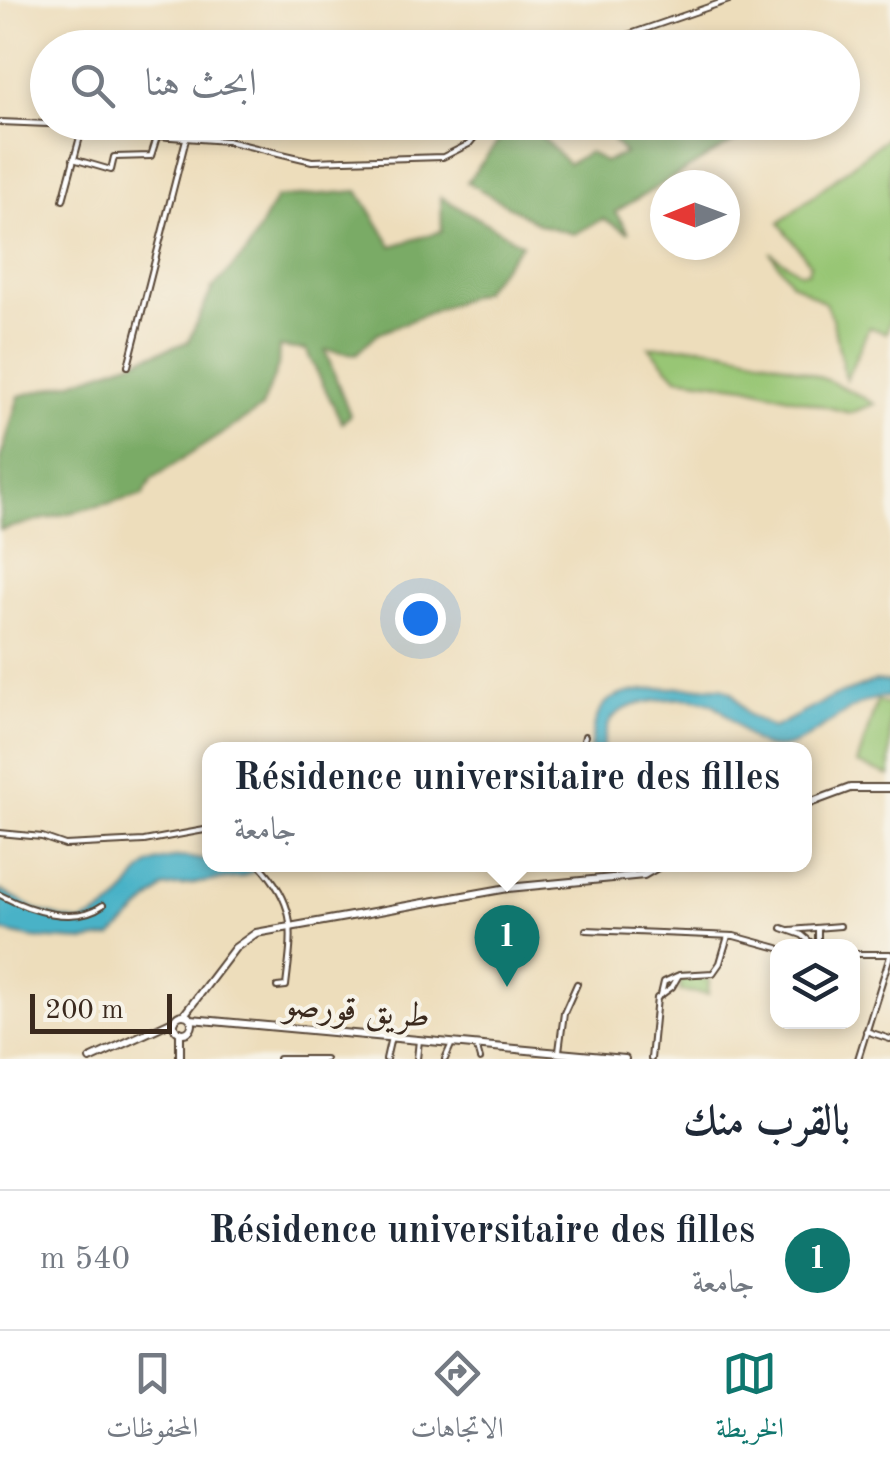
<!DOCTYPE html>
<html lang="ar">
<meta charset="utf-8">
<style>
:root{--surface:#fff;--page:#f2f2f3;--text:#1f2937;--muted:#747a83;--line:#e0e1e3;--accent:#0f766e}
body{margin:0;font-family:"Old Standard TT",Amiri,serif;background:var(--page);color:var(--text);direction:rtl}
.controls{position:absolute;right:30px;bottom:30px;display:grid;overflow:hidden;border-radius:20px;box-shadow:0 5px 15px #0003}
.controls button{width:90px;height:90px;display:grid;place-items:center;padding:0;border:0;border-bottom:2px solid var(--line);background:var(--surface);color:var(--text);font:50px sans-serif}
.compass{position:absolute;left:650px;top:170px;width:90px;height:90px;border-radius:50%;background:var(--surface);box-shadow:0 5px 15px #0003;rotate:269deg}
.scale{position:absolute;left:30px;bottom:25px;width:142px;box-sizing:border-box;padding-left:10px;border:5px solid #3b2a1e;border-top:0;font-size:28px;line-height:35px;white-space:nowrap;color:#3b2a1e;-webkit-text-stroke:8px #f7f3e8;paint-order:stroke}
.you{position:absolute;left:420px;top:618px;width:35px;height:35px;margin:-25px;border:8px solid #fff;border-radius:50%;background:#1a73e8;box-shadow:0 0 0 15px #1a73e833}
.badge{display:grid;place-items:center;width:65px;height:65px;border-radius:50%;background:var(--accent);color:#fff;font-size:32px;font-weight:700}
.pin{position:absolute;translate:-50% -82px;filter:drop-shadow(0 2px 5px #0008)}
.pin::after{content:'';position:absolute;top:52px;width:35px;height:30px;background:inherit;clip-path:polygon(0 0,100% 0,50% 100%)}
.popup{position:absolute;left:202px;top:742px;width:610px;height:130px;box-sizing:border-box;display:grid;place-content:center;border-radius:20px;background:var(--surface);filter:drop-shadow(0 2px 8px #0005);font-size:32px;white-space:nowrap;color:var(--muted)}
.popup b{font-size:38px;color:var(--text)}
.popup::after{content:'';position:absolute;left:50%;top:100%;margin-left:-20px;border:20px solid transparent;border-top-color:var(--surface)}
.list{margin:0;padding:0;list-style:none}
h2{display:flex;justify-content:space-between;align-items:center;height:130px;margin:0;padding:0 40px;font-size:42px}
h2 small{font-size:32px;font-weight:400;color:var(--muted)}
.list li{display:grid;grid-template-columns:65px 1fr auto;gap:30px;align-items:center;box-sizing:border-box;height:140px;padding:0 40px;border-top:2px solid var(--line)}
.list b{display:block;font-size:38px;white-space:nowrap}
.list p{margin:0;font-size:32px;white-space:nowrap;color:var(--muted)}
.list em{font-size:32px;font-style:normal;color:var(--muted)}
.icon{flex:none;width:55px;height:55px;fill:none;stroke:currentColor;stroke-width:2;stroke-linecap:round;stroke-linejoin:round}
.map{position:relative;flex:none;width:890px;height:1059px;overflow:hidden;direction:ltr}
.search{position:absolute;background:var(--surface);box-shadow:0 5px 15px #0003;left:30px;right:30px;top:30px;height:110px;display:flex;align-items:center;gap:25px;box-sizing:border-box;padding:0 35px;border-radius:55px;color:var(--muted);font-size:38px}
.sheet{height:270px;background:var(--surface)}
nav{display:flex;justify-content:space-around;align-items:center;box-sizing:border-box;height:140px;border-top:2px solid var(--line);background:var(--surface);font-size:28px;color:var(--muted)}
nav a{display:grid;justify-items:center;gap:5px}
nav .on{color:var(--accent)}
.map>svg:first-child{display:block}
</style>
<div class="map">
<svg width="890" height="1059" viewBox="0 0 890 1059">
<rect width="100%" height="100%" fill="#f7f3e8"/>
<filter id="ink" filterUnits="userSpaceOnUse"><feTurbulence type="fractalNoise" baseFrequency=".01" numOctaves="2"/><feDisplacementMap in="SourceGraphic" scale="20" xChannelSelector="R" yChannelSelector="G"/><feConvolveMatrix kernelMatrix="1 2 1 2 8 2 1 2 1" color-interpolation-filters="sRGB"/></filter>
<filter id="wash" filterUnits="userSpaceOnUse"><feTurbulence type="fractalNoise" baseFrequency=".0048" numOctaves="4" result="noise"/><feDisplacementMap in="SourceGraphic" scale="40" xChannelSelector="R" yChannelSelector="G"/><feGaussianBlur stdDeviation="2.25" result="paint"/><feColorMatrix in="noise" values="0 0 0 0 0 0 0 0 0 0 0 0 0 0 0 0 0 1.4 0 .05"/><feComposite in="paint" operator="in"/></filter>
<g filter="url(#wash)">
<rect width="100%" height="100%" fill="#edddbb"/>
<!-- green -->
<g fill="#98c674" stroke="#6a7849" stroke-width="2.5">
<path d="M890 135V262L886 261 890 263V320L886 333 869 327 846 380 832 318 825 303 791 282 770 252 799 272H808L810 263 779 223Z"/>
<path d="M701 346C764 356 820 372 875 404L850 413 746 386 677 377 649 347Z"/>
<path d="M877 701 890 705V776L857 764Z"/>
<path d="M681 976 709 979 708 994 680 991Z"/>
</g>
<!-- forest -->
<g fill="#7aab66" stroke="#5a6a42" stroke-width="2.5">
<path d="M657 122 750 123 753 130 615 212 629 233 603 219 574 234 541 225 467 182 500 139 495 123H534L543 138 568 164 589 152 604 162 625 154 614 142 619 126Z"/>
<path d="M358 191 392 246 442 231 441 197 522 244 481 292 377 334 356 354 325 350 350 415 342 423 306 350 279 347 278 366 262 408 152 479 143 495 0 530V460L19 396 73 382 188 342 212 289 247 252 276 198Z"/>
</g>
<!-- water -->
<g fill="#49b2c7" stroke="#426e72" stroke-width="2.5">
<path d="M875 681 890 682V697C850 696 810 747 778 748 746 750 734 712 708 702 686 694 625 700 611 720 606 728 604 740 603 749H590C593 734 594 716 605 704 622 685 695 687 722 687L733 693 747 714 773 728 833 697Z"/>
<path d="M185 857 209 861 210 864 267 865 241 877 163 888 112 937 85 941 32 938 0 931V890L41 912 81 923C92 917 107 912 116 903 145 874 135 860 185 857Z"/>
</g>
</g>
<g filter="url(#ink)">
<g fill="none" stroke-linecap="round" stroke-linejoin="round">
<!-- minor casing -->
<g stroke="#564536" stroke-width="8">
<g id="minor">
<path d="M102 48 104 36"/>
<path d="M590 48 729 0"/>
<path d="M0 122 97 126 157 136 227 141 312 161 443 157 469 144 487 122"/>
<path d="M169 137 170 122"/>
<path d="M73 159 111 170 114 157 151 156 157 137"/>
<path d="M63 200 84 122"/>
<path d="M128 366 186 139"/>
<path d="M356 749H380"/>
<path d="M552 750 583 745 585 736"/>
<path d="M0 833 42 837 65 845 144 841 210 829"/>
<path d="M259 864C299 907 292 933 286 986L277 987"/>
<path d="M0 895C29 910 74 926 103 905"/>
<path d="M782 928 802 935 815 946"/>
<path d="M818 928V946"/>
<path d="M586 930 734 936 778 948"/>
<path d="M790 930 840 926"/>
<path d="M852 954H890"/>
<path d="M661 995 664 982 677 976"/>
<path d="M866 1031 890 1039"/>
<path d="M476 1045 480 1059"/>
<path d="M559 1051 564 1013 577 984"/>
<path d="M279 1059H325"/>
<path d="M386 1059 391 1037"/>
<path d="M417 1059 419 1040"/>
<path d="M445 1059 452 1043"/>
<path d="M651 1059 657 998 672 987 679 975 713 973 720 963 728 936"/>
<path d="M858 1059 890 956"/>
</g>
</g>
<!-- secondary casing -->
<g stroke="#564536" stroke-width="10">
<g id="secondary">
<path d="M804 805 850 788H890"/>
<circle cx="183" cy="1024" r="9"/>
<path d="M184 1015 235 948 256 933 508 888 644 875 663 864"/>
<path d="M191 1019 625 1059"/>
<path d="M180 1032V1059"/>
<path d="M90 1059 175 1020"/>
</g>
</g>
<!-- minor -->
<use href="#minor" stroke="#fff" stroke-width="4"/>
<!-- secondary -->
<use href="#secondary" stroke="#fff" stroke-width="6"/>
</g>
</g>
<g text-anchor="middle" stroke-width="8" stroke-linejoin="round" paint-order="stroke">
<!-- street labels -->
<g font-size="35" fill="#3b2a1e" stroke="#f7f3e8">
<text transform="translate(357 1009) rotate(5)" y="12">طريق قورصو</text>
</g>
</g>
</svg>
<div class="controls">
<button><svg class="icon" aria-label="layers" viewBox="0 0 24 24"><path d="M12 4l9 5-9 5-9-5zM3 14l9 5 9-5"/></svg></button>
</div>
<svg class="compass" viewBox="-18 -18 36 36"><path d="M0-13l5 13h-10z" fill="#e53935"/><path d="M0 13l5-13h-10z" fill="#747a83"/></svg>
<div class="scale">200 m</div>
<div class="you"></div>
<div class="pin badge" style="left:507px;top:987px">1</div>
<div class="popup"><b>Résidence universitaire des filles</b>جامعة</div>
<div class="search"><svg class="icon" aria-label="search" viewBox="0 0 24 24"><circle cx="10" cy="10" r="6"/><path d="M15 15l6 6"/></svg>ابحث هنا</div>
</div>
<section class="sheet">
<h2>بالقرب منك<small></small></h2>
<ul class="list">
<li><span class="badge">1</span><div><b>Résidence universitaire des filles</b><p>جامعة</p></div><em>540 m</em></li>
</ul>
</section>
<nav>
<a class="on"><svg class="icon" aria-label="map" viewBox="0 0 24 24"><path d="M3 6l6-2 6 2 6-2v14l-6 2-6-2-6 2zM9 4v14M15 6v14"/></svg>الخريطة</a>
<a><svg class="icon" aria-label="directions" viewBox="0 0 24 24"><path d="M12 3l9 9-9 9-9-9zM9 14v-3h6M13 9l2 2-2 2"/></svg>الاتجاهات</a>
<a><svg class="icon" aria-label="saved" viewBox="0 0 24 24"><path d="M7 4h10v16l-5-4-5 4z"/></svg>المحفوظات</a>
</nav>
